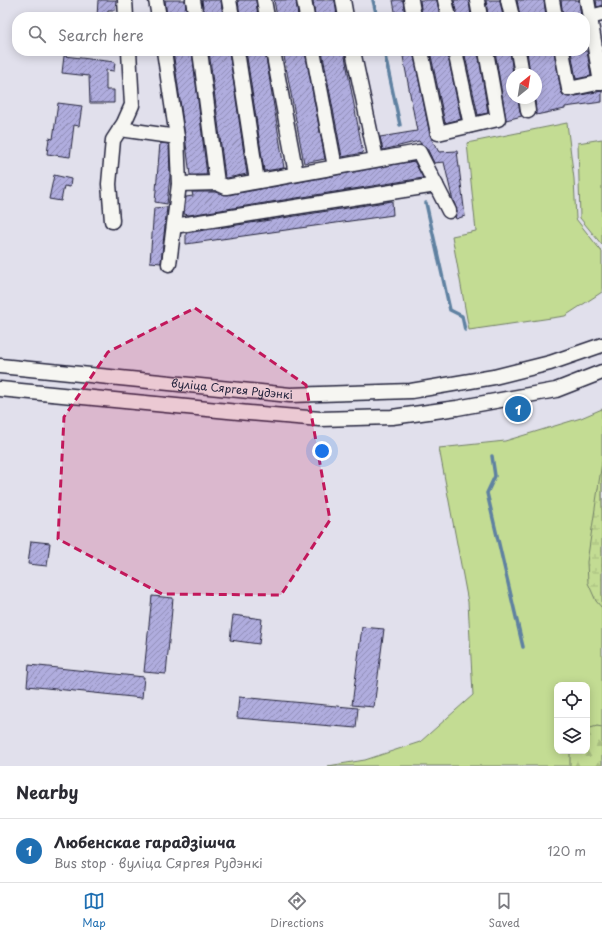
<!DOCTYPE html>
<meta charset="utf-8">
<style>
:root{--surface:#fff;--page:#f2f2f3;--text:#2b2b33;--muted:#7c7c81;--line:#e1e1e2;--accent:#1f6fb2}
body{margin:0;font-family:"Playpen Sans",sans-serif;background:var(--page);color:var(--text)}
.controls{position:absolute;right:12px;bottom:12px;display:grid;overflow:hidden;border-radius:8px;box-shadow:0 2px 10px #0003}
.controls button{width:36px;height:36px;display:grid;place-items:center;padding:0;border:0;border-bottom:1px solid var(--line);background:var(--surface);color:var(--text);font:20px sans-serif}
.compass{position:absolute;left:506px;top:68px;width:36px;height:36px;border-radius:50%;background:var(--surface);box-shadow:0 2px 10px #0003;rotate:30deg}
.you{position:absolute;left:322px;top:451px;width:14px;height:14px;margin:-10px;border:3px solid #fff;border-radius:50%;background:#1a73e8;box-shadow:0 0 0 6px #1a73e833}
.badge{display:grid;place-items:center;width:26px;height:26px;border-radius:50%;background:var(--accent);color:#fff;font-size:13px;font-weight:700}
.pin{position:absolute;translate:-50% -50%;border:2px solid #fff;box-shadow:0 1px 4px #0006}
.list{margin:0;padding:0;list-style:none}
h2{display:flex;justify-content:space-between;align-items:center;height:52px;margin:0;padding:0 16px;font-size:17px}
h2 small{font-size:13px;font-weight:400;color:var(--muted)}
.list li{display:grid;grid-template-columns:26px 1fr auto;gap:12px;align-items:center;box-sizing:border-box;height:64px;padding:0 16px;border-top:1px solid var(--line)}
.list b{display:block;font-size:15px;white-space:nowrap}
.list p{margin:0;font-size:13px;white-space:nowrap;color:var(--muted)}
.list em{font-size:13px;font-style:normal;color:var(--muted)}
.icon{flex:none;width:22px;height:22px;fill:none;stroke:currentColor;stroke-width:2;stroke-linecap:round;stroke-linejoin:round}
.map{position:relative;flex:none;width:602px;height:766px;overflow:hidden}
.search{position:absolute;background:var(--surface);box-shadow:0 2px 10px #0003;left:12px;right:12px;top:12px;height:44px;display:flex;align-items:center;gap:10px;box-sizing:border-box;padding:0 14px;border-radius:16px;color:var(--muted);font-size:15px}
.sheet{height:116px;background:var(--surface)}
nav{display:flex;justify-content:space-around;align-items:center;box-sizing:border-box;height:56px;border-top:1px solid var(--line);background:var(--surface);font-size:11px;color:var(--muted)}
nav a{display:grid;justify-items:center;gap:2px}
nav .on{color:var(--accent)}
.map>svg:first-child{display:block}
</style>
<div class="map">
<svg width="602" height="766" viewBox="0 0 602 766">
<defs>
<pattern id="forest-firs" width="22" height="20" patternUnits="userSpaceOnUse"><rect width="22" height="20" fill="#c3dc93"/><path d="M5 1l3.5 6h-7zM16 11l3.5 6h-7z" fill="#a7bc80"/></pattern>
<pattern id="wetland-marsh" width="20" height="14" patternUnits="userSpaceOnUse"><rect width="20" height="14" fill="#c3dc93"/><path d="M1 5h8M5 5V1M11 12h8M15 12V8" fill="none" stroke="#a7bc80"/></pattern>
<pattern id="building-hatch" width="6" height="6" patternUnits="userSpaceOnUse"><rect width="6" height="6" fill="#b0adde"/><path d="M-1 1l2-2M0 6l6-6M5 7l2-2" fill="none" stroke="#8f8cb5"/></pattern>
</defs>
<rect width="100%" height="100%" fill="#e1e0ec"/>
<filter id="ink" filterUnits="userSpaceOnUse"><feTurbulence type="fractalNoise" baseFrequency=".025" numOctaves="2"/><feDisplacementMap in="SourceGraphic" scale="8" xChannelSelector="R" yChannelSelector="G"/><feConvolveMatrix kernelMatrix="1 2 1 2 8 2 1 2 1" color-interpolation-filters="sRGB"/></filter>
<g filter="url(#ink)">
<!-- green -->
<g fill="#c3dc93" stroke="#727f67" fill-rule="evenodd">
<path d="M567 123 574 179 576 219 602 252V292L565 316 469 330 452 236 476 231 467 143Z"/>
<path d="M602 139V245L580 218 578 143Z"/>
<path d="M602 409V766H328L365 760 420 742 473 695 468 602 439 448 505 441 581 418ZM557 685H587V751H557Z"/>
</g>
<!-- forest -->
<path fill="url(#forest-firs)" stroke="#727f67" d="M597 726 602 727V766H570V751H587V729Z"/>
<!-- wetland -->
<path fill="url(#wetland-marsh)" stroke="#727f67" d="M602 462V608L596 601 588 583 587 562Z"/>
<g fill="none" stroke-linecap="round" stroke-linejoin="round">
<!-- stream -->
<g stroke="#5e81a1" stroke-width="3.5">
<path d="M373 0 377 17"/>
<path d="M384 51 400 125"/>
<path d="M426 203 450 310 462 316 465 330"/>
<path d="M492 456 495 476 487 493 523 647"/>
</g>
</g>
<!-- building -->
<g fill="url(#building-hatch)" stroke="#22223b">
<path d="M98 0H116L115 10H108L107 17H97Z"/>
<path d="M165 0H185L187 17H167Z"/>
<path d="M202 0H221L223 17H204Z"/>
<path d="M238 0H256L258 17H240Z"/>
<path d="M274 0H296L298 17H277Z"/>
<path d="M313 0H335L337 17H315Z"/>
<path d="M393 0H403L405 17H396Z"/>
<path d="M420 0H437L440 17H422Z"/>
<path d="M454 0H469L471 17H457Z"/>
<path d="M486 0H500L503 17H488Z"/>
<path d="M517 0H544L546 17H520Z"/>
<path d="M561 0H579L581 17H563Z"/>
<path d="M596 0H602V6L597 7Z"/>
<path d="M173 51H192L207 175H190L185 136Z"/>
<path d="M209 51H229L247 174 227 178 225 177Z"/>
<path d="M246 51H265L284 168 264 171Z"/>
<path d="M283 51H305L325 159 304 163Z"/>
<path d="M322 51H344L363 153 342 157Z"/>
<path d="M402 51H413L430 135 432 140 439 152 457 151 465 216 456 219 455 216 457 211 452 197 444 162 434 163 427 148 421 144 419 141 383 150 380 137 417 131Z"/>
<path d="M430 51H447L461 119 445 123Z"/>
<path d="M464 51H478L488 113 478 115Z"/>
<path d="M495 51H510L513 74H512V98H518L520 112 522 116 506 120Z"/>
<path d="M527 51H554L561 91 563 95 570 97 602 91V102L565 107V109L536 115 535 98H536V74H530Z"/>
<path d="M571 51H587L591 76 576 79Z"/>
<path d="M64 56 115 62 114 71 106 70V90H114V103H90L89 76 62 73Z"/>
<path d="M58 103 82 106 79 126 74 125 70 157 47 154 49 138 53 139Z"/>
<path d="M160 143 169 144 170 176 167 204 155 202Z"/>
<path d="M414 161 423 178 189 215 184 214 186 197 193 196 192 192H215L228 195Z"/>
<path d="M54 175 71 179 70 187 64 186 61 201 49 199Z"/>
<path d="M392 201 393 215 186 244V233Z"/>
<path d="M167 207 161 263 150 262 154 208Z"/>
<path d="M31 541 50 543 47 566 28 564Z"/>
<path d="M152 596 173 598 166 674 144 672Z"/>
<path d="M233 615 262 619 259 644 230 640Z"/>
<path d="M362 627 384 629 374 707 352 705Z"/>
<path d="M29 665 144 677 142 698 27 686Z"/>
<path d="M239 697 358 708 356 728 237 718Z"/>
</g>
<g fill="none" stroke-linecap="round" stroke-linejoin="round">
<!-- minor casing -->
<g stroke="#22223b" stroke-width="17">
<g id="minor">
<path d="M125 0 126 17"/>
<path d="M156 0 159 17"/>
<path d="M193 0 196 17"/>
<path d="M229 0 232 17"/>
<path d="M264 0 267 17"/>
<path d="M304 0 307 17"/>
<path d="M343 0 346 17"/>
<path d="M411 0 414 17"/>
<path d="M445 0 449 17"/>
<path d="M477 0 480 17"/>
<path d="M508 0 512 17"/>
<path d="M552 0 555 17"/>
<path d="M587 0 601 83"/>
<path d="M590 17 602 14"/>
<path d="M164 51 177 137 179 184 169 264"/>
<path d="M200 51 217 183 226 187 419 152 449 211"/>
<path d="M237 51 257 181"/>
<path d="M273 51 296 174"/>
<path d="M313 51 335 167"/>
<path d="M353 51 376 159"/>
<path d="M421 51 438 133 498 119 486 51"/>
<path d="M455 51 471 125"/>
<path d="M518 51 522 74"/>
<path d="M562 51 569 89 602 82"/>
<path d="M526 98 528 111"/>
<path d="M120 129 177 137"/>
<path d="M179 184 217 183"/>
<path d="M112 221 109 184 113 140 124 123 132 105 129 51"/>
<path d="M174 226 436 185"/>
<path id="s1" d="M0 366 290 395 411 391 494 377 550 363 602 345"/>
<path d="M0 389 249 413 320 419 392 417 457 408 556 390 602 372"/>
</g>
</g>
<!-- minor -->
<use href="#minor" stroke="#f6f6f2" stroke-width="14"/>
</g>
</g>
<!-- marked area -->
<path fill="#c2185b" fill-opacity="0.2" stroke="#c2185b" stroke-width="3" stroke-dasharray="8 5" stroke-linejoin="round" d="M195 308 306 385 330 520 281 595 162 594 58 539 64 417 108 352Z"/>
<g text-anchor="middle" stroke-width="4" stroke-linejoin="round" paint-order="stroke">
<!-- street labels -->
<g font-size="11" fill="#22223b" stroke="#f6f6f2">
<text dy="4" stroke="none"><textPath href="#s1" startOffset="233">вуліца Сяргея Рудэнкі</textPath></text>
</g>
</g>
</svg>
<div class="controls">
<button><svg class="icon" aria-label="locate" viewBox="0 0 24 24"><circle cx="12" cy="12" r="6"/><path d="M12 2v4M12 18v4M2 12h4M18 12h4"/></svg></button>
<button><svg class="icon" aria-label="layers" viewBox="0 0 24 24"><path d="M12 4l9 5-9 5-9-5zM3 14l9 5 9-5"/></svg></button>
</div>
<svg class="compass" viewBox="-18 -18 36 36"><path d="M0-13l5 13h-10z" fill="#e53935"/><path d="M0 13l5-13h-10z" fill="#7c7c81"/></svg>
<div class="you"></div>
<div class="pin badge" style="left:518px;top:409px">1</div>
<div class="search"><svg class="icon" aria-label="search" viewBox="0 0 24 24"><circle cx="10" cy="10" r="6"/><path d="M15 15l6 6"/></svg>Search here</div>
</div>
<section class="sheet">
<h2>Nearby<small></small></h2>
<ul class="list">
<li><span class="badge">1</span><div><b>Любенскае гарадзішча</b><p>Bus stop · вуліца Сяргея Рудэнкі</p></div><em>120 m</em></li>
</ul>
</section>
<nav>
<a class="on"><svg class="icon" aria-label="map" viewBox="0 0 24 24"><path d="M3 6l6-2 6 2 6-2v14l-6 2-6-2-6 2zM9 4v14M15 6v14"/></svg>Map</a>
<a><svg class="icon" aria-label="directions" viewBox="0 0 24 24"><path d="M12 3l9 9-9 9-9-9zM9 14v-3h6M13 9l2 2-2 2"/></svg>Directions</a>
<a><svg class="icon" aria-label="saved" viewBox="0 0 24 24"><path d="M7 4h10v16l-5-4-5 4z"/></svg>Saved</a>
</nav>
